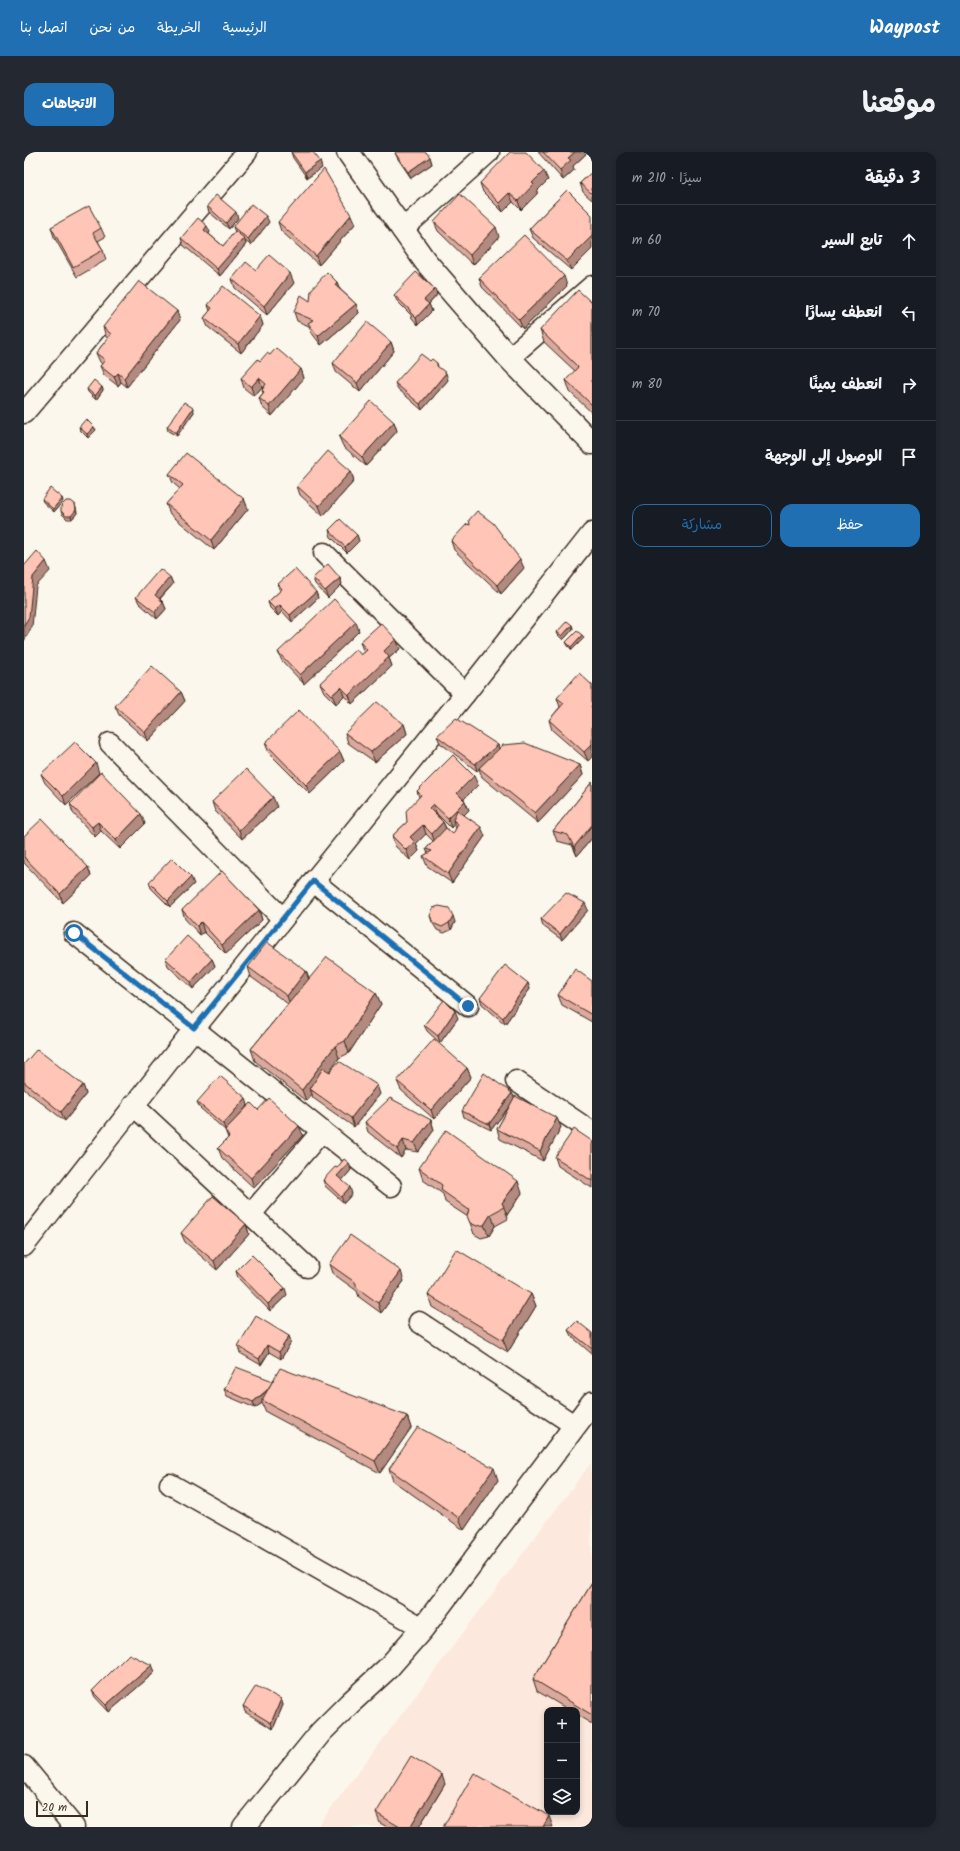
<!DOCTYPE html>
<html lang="ar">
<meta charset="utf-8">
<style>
:root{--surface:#171b24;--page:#242831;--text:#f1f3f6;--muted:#9ea1a6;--line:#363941;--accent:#1f6fb2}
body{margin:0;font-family:Kalam,"Playpen Sans Arabic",sans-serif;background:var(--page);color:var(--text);direction:rtl}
.controls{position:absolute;right:12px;bottom:12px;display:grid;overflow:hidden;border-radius:8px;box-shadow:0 2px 6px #0003}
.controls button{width:36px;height:36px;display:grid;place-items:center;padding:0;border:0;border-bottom:1px solid var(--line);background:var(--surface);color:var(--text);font:20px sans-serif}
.scale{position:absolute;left:12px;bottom:10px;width:52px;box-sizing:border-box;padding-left:4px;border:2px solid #3b2a1e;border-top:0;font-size:11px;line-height:14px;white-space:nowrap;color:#3b2a1e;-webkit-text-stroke:3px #fbf7ec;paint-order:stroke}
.stop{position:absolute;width:12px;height:12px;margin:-9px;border:3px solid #1f6fb2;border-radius:50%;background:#fff}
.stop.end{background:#1f6fb2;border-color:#fff;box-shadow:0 1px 4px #0008}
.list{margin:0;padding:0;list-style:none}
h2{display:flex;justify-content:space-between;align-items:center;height:52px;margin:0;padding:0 16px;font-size:17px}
h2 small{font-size:13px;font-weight:400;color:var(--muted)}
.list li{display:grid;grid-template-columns:26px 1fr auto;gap:12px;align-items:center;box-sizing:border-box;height:72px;padding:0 16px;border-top:1px solid var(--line)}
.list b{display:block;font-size:15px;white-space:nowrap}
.list em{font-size:13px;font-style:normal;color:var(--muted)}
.actions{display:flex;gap:8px;padding:12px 16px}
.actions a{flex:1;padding:9px 0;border:1px solid var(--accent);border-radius:12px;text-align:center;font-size:14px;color:var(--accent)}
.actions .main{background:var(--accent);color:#fff}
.icon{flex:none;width:22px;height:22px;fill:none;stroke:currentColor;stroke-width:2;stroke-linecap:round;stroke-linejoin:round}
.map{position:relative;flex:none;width:568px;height:1675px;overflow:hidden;direction:ltr;border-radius:12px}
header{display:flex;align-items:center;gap:24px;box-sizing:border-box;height:56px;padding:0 20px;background:var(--accent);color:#fff}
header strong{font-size:19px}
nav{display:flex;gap:22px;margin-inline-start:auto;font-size:14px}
.intro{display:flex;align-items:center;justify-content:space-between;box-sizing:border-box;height:96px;padding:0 24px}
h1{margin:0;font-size:28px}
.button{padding:10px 18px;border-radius:12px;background:var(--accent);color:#fff;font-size:14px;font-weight:700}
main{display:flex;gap:24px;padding:0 24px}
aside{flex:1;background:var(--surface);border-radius:12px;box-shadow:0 2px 6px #0003}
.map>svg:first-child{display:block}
</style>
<header>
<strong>Waypost</strong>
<nav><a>الرئيسية</a><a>الخريطة</a><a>من نحن</a><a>اتصل بنا</a></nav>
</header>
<div class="intro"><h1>موقعنا</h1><a class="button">الاتجاهات</a></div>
<main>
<aside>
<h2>3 دقيقة<small>سيرًا · 210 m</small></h2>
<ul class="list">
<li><svg class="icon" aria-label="ahead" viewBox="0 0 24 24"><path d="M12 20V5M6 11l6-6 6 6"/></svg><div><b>تابع السير</b></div><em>60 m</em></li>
<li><svg class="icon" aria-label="left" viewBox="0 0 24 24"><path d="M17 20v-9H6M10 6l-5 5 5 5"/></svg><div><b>انعطف يسارًا</b></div><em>70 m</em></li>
<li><svg class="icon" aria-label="right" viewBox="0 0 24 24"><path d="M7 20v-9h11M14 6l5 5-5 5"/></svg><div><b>انعطف يمينًا</b></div><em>80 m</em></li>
<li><svg class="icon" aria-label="arrive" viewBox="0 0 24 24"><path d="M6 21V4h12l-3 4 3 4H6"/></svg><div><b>الوصول إلى الوجهة</b></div></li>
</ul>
<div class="actions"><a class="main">حفظ</a><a>مشاركة</a></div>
</aside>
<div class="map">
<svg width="568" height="1675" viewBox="0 0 568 1675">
<rect width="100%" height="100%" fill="#fbf7ec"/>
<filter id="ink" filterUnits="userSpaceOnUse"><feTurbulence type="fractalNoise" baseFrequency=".025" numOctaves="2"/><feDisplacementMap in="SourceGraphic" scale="8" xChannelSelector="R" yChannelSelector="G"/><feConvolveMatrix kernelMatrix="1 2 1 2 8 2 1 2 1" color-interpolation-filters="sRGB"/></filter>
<g filter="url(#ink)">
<!-- built -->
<path fill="#fce8dc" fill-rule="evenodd" d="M567 1311 568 1675H293ZM523 1558H553V1660H523Z"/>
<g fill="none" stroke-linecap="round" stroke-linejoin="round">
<!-- street casing -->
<g stroke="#3b2a1e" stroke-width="23">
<g id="street">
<path d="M378 78 465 0"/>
<path d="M485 206 568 134"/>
<path d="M0 261 223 0"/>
<path d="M300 401 441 542"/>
<path d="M86 591 258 766"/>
<path d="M289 729 444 854"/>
<path d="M50 781 367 1034"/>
<path d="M492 929 568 980"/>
<path d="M109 953 283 1115"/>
<path d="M227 1062 298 979"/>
<path d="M0 1094 170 877 441 542 568 381"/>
<path d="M395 1170 550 1273"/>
<path d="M146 1332 399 1476"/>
<path d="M0 1614 50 1675"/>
</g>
</g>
<!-- secondary casing -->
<g stroke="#3b2a1e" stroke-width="25">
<g id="secondary">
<path d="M324 0 401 109 485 206 568 291"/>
<path d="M220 1675 297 1580 325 1552 364 1516 399 1476 568 1251"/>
</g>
</g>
<!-- street -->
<use href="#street" stroke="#fbf7ec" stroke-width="20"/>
<!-- secondary -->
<use href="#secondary" stroke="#fbf7ec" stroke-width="22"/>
</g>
<!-- wall -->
<g fill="#dba99d" stroke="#3b2a1e" fill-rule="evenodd">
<path d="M267 0 298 16 283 26 269 6Z"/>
<path d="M514 0H564L549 14 550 18 539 28Z"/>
<path d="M371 1 406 5 408 12 387 26 374 7Z"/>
<path d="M568 20V48L559 40 556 31Z"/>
<path d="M524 28 513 39V42L497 58 489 50 479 60 459 40 456 31Z"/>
<path d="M543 38 547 118 509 86 505 77Z"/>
<path d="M183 54 214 66 205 77 185 60Z"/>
<path d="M245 70 227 93 221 89 222 92 196 124 159 93 157 86 186 80 185 82 199 94 211 80 209 75Z"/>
<path d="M254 70 331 72 295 113 257 79Z"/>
<path d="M410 70 475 85 449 113 414 79Z"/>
<path d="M27 75 77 76 81 85 74 89 79 98 82 108 53 125 30 85Z"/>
<path d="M232 118 270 131 243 163 211 136 208 127Z"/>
<path d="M455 126 543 134 499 177 458 135Z"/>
<path d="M313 130 316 137 332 152 335 161 297 193 287 180 285 174 273 169 270 160Z"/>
<path d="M370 143H413L405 152 408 159 394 173 388 166 387 163 373 149Z"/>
<path d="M568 151V261L546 240 542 228 551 219 520 190 516 178Z"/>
<path d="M184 153 236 164 239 173 217 201 184 175 180 166 186 159Z"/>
<path d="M153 159 156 168 103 235 97 230 94 234 80 223 76 214 78 212 76 210 72 201 84 186 82 185 79 175Z"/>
<path d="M367 190 370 199 336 240 312 220 309 211Z"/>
<path d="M246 203 277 217 280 226 248 264 238 255 235 246 239 241 238 238 239 236 238 235 230 244 220 236 217 226 236 209Z"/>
<path d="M406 209 413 211 414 215 424 228 398 258 374 237 371 231Z"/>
<path d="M78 235 79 238 72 248 64 240 63 237Z"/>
<path d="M169 256 170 260 153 284 144 279 143 275Z"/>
<path d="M370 270 373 279 342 314 319 294 315 285Z"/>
<path d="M55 275H70L72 278 64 286 56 278Z"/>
<path d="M327 319 330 329 299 364 276 343 273 334Z"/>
<path d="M145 322 220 347 224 357 190 398 146 362 142 352 156 337 149 331Z"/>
<path d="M38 346 39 349 30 360 19 350 18 347Z"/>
<path d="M52 356 53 361 48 367H43L38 362 37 359Z"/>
<path d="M305 378 333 383 335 389 323 401 307 385Z"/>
<path d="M427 389 500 416 477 442 430 398Z"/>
<path d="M146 425 149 432 136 447 139 450 142 457 133 467 115 451 112 445Z"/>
<path d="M289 426H316L318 432 304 446 291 432Z"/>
<path d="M254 432 292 440 294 446 268 470 258 459 254 464 246 456 244 450 256 439Z"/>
<path d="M548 473 549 477 539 488 534 483 533 480Z"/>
<path d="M335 479 280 532 258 509 254 500Z"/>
<path d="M560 486 548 498 544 494 542 490Z"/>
<path d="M336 490 376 497 365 506 368 514 328 552 320 544 312 552 300 540 296 531 337 503 340 501Z"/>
<path d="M568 533V605L564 609 528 578 525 568 536 555 533 546Z"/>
<path d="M157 540 161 549 124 589 95 563 91 554Z"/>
<path d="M380 572 383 582 351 610 324 591 321 581Z"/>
<path d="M413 584 474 593 475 596 556 613 559 623 514 671 458 625 455 617 453 619 416 591Z"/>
<path d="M241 591 316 600 320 609 286 642 245 601Z"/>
<path d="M75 621 42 653 21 631 17 622Z"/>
<path d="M568 630V686L553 704 548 693 533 689 529 679Z"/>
<path d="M454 633 440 647 445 658 440 663 461 684 428 731 403 714 399 704 404 702 402 697 409 689 402 682 392 692 395 699 386 708 371 694 368 684 383 670 395 645 393 639ZM412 661 427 676 430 672 432 677 429 682 422 676 419 670 412 662Z"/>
<path d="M188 650 253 655 218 687 191 659Z"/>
<path d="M46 652 117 662 121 672 96 697 77 679 71 685 49 661Z"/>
<path d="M0 684 64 715 67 724 39 751 0 711Z"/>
<path d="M125 730 170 732 146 755 127 736Z"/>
<path d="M158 758H235L238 768 202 802 180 780 176 783 161 767Z"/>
<path d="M564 758 538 788 519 774 517 767Z"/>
<path d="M406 764 431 770 427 778 420 781 413 778 408 770Z"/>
<path d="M142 807H188L191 814 169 837 144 814Z"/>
<path d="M224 815 282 819 285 827 352 841 357 852 325 901 315 906 305 920 356 942 330 975 289 946 288 942 282 949 231 909 227 897 264 852 227 825Z"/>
<path d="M568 829V870L538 853 534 843Z"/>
<path d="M504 831 506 837 481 872 458 852 456 846Z"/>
<path d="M434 866 416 891 403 879 400 873Z"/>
<path d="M0 912 59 933 62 942 41 969 0 937Z"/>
<path d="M443 916 447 925 410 967 377 938 373 929Z"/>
<path d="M488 941 490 945 537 975 519 1009 476 987 473 977 485 955 467 978 440 965 438 959Z"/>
<path d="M173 950 224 953 215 963 234 958 279 983 230 1036 198 1006 194 996 204 986 201 978 176 956Z"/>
<path d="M407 968 410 978 394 1000 382 998 377 1006 344 980 341 970Z"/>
<path d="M568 989V1036L534 1014 531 1005Z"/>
<path d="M325 1011 327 1018 318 1028 328 1042 320 1051 301 1034 299 1028 313 1016Z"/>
<path d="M395 1016 498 1041 483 1063 484 1067 471 1074 465 1084 457 1086 450 1082 444 1065 421 1050 419 1042 399 1028Z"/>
<path d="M222 1072 225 1082 193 1118 161 1090 157 1081Z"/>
<path d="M305 1112 380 1129 357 1161 335 1145 333 1139 308 1121Z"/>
<path d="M212 1119 263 1143 246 1159 214 1126Z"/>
<path d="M507 1142 512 1154 484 1200 408 1155 404 1143Z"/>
<path d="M544 1178 568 1181V1202L547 1184Z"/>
<path d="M265 1184 267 1190 257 1207 245 1200 237 1213 216 1201 214 1194Z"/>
<path d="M249 1229 383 1264 387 1276 356 1321 242 1260 238 1251 231 1256 203 1244 200 1237Z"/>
<path d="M365 1317 474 1328 440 1378 369 1329Z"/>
<path d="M568 1431V1572L553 1563V1558H545L513 1539 509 1527Z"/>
<path d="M128 1513 131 1520 85 1560 71 1545 68 1539Z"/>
<path d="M257 1547 259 1553 249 1577 221 1560 219 1554Z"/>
<path d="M421 1632 395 1675H363L356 1671 352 1661Z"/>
</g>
<!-- shaded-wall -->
<g fill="#b28a7f" stroke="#3b2a1e">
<path d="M551 0H564L549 14 550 18 539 28 536 18 544 6Z"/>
<path d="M406 5 408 12 387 26 384 20Z"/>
<path d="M296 9 298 16 283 26 281 20Z"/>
<path d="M520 19 524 28 513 39V42L497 58 494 49 508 31Z"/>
<path d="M485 41 489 50 479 60 475 51Z"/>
<path d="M212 60 214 66 205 77 202 71Z"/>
<path d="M327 63 331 72 295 113 292 104Z"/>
<path d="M242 64 245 70 227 93 224 87Z"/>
<path d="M183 74 186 80 182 84 180 78Z"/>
<path d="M472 75 475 85 449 113 446 103Z"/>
<path d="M568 84V97L547 118 543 109Z"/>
<path d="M220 86 222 92 196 124 193 117Z"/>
<path d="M266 121 270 131 243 163 240 154Z"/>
<path d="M540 124 543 134 499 177 495 168Z"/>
<path d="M313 130 316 139 311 133Z"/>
<path d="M411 137 413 143 403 154 400 148Z"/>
<path d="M332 152 335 161 297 193 294 184Z"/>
<path d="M405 152 408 159 394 173 392 166Z"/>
<path d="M153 159 156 168 103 235 100 226Z"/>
<path d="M236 164 239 173 217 201 214 192Z"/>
<path d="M367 190 370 199 336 240 333 231Z"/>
<path d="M277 217 280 226 248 264 245 254Z"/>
<path d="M94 221 97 230 94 234 90 225Z"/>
<path d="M422 221 424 228 398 258 396 252Z"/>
<path d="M235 226 238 235 230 244 227 235Z"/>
<path d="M78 235 79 238 72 248 71 244Z"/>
<path d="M169 256 170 260 153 284 152 281Z"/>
<path d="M370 270 373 279 342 314 338 305Z"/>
<path d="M70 275 72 278 64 286 63 282Z"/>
<path d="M327 319 330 329 299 364 295 354Z"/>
<path d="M38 346 39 349 30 360 29 357Z"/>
<path d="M220 347 224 357 190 398 187 388Z"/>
<path d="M51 352 53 361 48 367 47 364Z"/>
<path d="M333 383 335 389 323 401 321 395Z"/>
<path d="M496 407 500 416 477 442 473 433Z"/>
<path d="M22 409 26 419 12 434 8 475 0 489V473L9 425Z"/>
<path d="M146 425 149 432 133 449 131 443Z"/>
<path d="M316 426 318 432 304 446 301 439Z"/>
<path d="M292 440 294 446 268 470 266 463Z"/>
<path d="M139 450 142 457 133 467 131 460Z"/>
<path d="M256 453 258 459 254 464 251 457Z"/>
<path d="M332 470 335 479 280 532 276 523Z"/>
<path d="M548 473 549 477 539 488 538 484Z"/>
<path d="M558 483 560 486 548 498 547 495Z"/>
<path d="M372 487 376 497 365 506 368 514 328 552 325 543 360 499Z"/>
<path d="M317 535 320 544 312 552 308 543Z"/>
<path d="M157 540 161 549 124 589 121 580Z"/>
<path d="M380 572 383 582 351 610 347 600Z"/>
<path d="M568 592V605L564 609 560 600Z"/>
<path d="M474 593 476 600 455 616V617L453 619 451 612Z"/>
<path d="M316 600 320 609 286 642 282 633Z"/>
<path d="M72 611 75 621 42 653 39 644Z"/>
<path d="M556 613 559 623 514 671 511 661Z"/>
<path d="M450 624 454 633 437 650 433 641Z"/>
<path d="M249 645 253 655 218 687 215 678Z"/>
<path d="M441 649 445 658 432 671 429 668 430 672 427 676 424 666Z"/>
<path d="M409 652 412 661 408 665 405 656Z"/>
<path d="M117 662 121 672 96 697 92 688Z"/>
<path d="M74 670 77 679 71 685 68 675Z"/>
<path d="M419 670 423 679 411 691 408 682Z"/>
<path d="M399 673 402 682 392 692 395 699 386 708 382 698 386 685Z"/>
<path d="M568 673V686L553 704 550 695Z"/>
<path d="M457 675 461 684 428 731 424 722Z"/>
<path d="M64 715 67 724 39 751 36 742Z"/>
<path d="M167 725 170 732 146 755 144 749Z"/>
<path d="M561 751 564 758 538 788 536 782Z"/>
<path d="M235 758 238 768 202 802 198 793Z"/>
<path d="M429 764 431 770 427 778 425 771Z"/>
<path d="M177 770 180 780 176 783 173 774Z"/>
<path d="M188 807 191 814 169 837 167 830Z"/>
<path d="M282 819 285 828 266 853 263 844Z"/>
<path d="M504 831 506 837 481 872 479 866Z"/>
<path d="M352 841 357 852 325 901 321 889Z"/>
<path d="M431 859 434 866 416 891 414 884Z"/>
<path d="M311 894 315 906 290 940 286 937 288 942 282 949 278 938Z"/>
<path d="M443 916 447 925 410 967 407 958Z"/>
<path d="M59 933 62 942 41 969 37 960Z"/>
<path d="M353 933 356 942 330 975 327 966Z"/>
<path d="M488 941 491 947 467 978 465 972Z"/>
<path d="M222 946 224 953 202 979 199 972Z"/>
<path d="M533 966 537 975 519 1009 516 999Z"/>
<path d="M407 968 410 978 394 1000 390 991Z"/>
<path d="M275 974 279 983 230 1036 227 1026Z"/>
<path d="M379 988 382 998 377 1006 373 997Z"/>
<path d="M325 1011 327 1018 316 1031 313 1024Z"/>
<path d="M494 1029 498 1041 483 1063 478 1051Z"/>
<path d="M326 1035 328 1042 320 1051 317 1045Z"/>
<path d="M467 1062 471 1074 465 1084 460 1073Z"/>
<path d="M222 1072 225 1082 193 1118 190 1109Z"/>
<path d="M377 1119 380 1129 357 1161 354 1151Z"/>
<path d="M261 1136 263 1143 246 1159 244 1152Z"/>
<path d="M507 1142 512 1154 484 1200 479 1188Z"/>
<path d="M265 1184 267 1190 257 1207 255 1200Z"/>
<path d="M243 1193 245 1200 237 1213 235 1207Z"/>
<path d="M253 1231 238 1248V1251L231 1256 229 1250Z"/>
<path d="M383 1264 387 1276 356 1321 351 1309Z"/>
<path d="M470 1316 474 1328 440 1378 435 1366Z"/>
<path d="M128 1513 131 1520 85 1560 82 1553Z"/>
<path d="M257 1547 259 1553 249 1577 247 1571Z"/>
<path d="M418 1623 421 1632 395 1675H386Z"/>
<path d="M525 1664 529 1675H519Z"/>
</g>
<!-- building -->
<g fill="#ffc5b6" stroke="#3b2a1e">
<path d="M267 0H289L296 9 281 20Z"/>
<path d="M372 0H402L406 5 384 20 371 1Z"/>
<path d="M486 0H502L520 19 508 31 510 32 494 49 485 41 475 51 456 31Z"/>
<path d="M519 0H551L544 6 547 8 536 18Z"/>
<path d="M300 17 327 63 292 104 254 70Z"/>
<path d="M568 20V42L556 31Z"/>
<path d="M543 38 568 63V84L543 109 505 77Z"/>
<path d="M436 42 472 75 446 103 410 70Z"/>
<path d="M192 43 212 60 202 71 183 54Z"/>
<path d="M227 52 242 64 224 87 209 75Z"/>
<path d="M65 54 77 76 69 81 79 98 49 115 27 75Z"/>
<path d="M174 66 183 74 180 78 199 94 211 79 220 86 193 117 157 86Z"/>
<path d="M500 83 540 124 495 168 455 126Z"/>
<path d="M245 103 266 121 240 154 208 127 222 110 232 118Z"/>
<path d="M303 120 313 130 311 133 332 152 294 184 284 171 289 168 270 160 277 143 286 149 287 138Z"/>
<path d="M392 120 411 137 400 148 405 152 392 166 386 160V158L370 143Z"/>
<path d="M115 129 153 159 100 226 94 221 90 225 76 214 81 208 72 201 87 182 79 175Z"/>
<path d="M199 134 236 164 214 192 180 166 188 156 184 153Z"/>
<path d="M554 138 568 151V253L542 228 554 215 516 178Z"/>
<path d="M343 170 367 190 333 231 309 211Z"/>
<path d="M252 196 277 217 245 254 235 246 240 240 238 238 242 232 235 226 227 235 217 226 234 207 236 209 243 201 246 203Z"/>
<path d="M397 202 406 209 408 207 413 211V214L422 221 396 252 371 231Z"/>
<path d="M70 228 78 235 71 244 63 237Z"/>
<path d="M347 249 370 270 338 305 315 285Z"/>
<path d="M160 250 169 256 152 281 143 275Z"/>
<path d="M62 267 70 275 63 282 55 275Z"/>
<path d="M304 299 327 319 295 354 273 334Z"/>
<path d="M162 301 220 347 187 388 142 352 159 333 145 322Z"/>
<path d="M26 336 38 346 29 357 18 347Z"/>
<path d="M42 349H47L51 352 52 358 47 364H42L37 359V354Z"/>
<path d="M453 359 469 371 496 407 473 433 427 389 443 372 446 373 445 368Z"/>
<path d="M316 367 333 383 321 395 305 378Z"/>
<path d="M13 399 22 409 9 425 5 465 0 473V414Z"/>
<path d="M304 412 316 426 301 439 289 426Z"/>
<path d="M136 417 146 425 131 443 139 450 131 460 112 445Z"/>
<path d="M271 417 292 440 266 463 256 453 251 457 244 450 258 437 254 432Z"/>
<path d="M310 447 332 470 276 523 254 500Z"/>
<path d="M543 469 548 473 538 484 533 480Z"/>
<path d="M357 471 372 487 360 499 365 505 325 543 317 535 308 543 296 531 332 497 337 503 343 498 336 490Z"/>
<path d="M553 479 558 483 547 495 542 490Z"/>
<path d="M128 514 157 540 121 580 91 554Z"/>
<path d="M555 521 568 533V553L567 555 568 556V592L560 600 525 568 540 551 533 546Z"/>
<path d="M353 550 380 572 347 600 321 581Z"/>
<path d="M275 558 316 600 282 633 241 591Z"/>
<path d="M432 566 474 593 451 612 413 584Z"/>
<path d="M51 590 72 611 39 644 17 622Z"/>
<path d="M501 591 556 613 511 661 455 616 479 593Z"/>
<path d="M429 603 450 624 433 641 441 649 424 666 409 652 405 656 419 670 408 682 399 673 386 685 391 690 382 698 368 684 383 670 382 659 397 643 393 639Z"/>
<path d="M222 617 249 645 215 678 188 650Z"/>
<path d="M77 620 117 662 92 688 74 670 68 675 46 652Z"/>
<path d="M568 630V673L550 695 544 683 529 679Z"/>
<path d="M433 658 457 675 424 722 399 704 408 699 402 697 422 676 429 682 434 672 429 668Z"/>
<path d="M18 667 64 715 36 742 0 705V684Z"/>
<path d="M148 706 167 725 144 749 125 730Z"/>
<path d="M198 719 235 758 198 793 177 770 173 774 158 758Z"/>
<path d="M542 741 561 751 536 782 517 767Z"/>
<path d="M415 754 425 756 429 764 425 771 418 775 411 772 406 764 409 756Z"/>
<path d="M163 784 188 807 167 830 142 807Z"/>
<path d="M243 790 282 819 263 844 224 815Z"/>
<path d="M303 805 352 841 321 889 311 894 278 938 227 897Z"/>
<path d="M481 813 504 831 479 866 456 846Z"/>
<path d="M551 817 568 829V863L534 843Z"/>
<path d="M420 848 431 859 414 884 400 873Z"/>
<path d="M410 887 443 916 407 958 373 929Z"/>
<path d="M13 897 59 933 37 960 0 930V912Z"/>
<path d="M315 909 353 933 327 966 286 937 299 916 306 920Z"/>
<path d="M460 921 488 941 465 972 438 959Z"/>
<path d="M196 924 222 946 199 972 173 950Z"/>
<path d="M491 944 533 966 516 999 473 977Z"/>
<path d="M245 946 275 974 227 1026 194 996 205 985 201 978 227 951 234 958Z"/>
<path d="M366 946 407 968 390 991 379 988 373 997 341 970Z"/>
<path d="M550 977 568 989V1029L531 1005Z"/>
<path d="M422 978 494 1029 478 1051 480 1055 467 1062 460 1073 453 1074 446 1071 443 1064 445 1058 417 1038 418 1033 395 1016Z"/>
<path d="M320 1007 325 1011 313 1024 326 1035 317 1045 299 1028 311 1015 313 1016Z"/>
<path d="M189 1044 222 1072 190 1109 157 1081Z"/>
<path d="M326 1083 377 1119 354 1151 332 1135V1131L305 1112Z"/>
<path d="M432 1097 507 1142 479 1188 404 1143Z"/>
<path d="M228 1103 261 1136 244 1152 212 1119Z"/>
<path d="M232 1164 265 1184 255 1200 243 1193 235 1207 214 1194Z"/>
<path d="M553 1169 568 1181V1195L567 1196 544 1178Z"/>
<path d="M212 1215 249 1229 243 1238 229 1250 200 1237Z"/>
<path d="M256 1216 383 1264 351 1309 238 1248Z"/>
<path d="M394 1275 470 1316 435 1366 365 1317Z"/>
<path d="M568 1431V1563L509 1527Z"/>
<path d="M105 1502 128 1513 82 1553 68 1539Z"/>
<path d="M232 1534 257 1547 247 1571 219 1554Z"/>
<path d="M387 1604 418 1623 386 1675H376L352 1661Z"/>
<path d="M450 1621 525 1664 519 1675H419Z"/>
</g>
</g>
<g fill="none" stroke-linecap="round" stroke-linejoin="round" filter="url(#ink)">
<!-- route -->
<path stroke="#1f6fb2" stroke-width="5" d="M50 781 170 876 289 729 444 854"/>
</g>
</svg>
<div class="controls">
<button>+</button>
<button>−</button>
<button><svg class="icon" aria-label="layers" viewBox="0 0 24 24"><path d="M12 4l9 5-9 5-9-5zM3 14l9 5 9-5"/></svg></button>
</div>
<div class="scale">20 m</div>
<div class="stop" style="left:50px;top:781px"></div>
<div class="stop end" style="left:444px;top:854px"></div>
</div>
</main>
